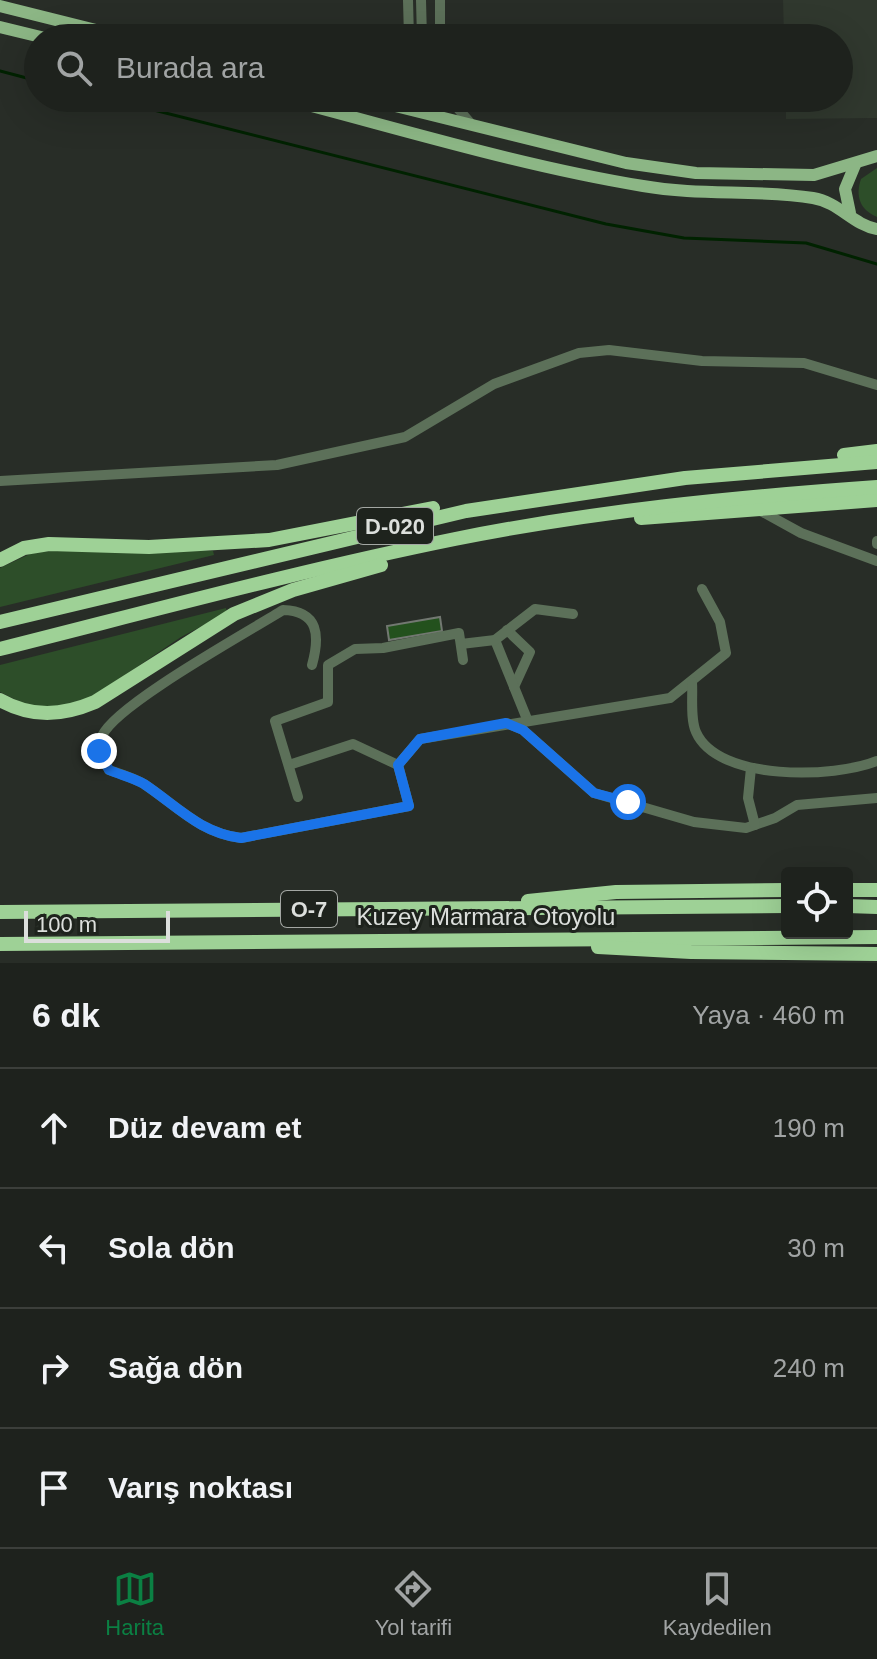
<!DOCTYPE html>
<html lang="tr">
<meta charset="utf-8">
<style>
:root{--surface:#1e221d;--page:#2b2f2a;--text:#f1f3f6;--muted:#a1a4a4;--line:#3c3f3b;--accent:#0b8043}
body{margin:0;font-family:Arial,sans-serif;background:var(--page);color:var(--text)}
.controls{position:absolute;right:24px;bottom:24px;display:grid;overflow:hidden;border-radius:8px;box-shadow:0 8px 32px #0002}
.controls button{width:72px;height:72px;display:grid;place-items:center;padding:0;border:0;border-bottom:2px solid var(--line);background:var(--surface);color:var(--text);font:40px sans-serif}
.scale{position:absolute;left:24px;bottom:20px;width:146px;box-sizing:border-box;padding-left:8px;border:4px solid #dcdfdc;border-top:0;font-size:22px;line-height:28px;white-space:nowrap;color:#dcdfdc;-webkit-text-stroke:6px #1e231d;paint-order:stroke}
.stop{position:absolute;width:24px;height:24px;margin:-18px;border:6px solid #1a73e8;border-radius:50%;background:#fff}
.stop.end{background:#1a73e8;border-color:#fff;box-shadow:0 2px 8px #0008}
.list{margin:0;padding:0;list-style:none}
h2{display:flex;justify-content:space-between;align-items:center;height:104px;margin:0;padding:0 32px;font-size:34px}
h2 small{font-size:26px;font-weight:400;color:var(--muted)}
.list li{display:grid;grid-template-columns:52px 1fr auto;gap:24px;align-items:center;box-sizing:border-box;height:120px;padding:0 32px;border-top:2px solid var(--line)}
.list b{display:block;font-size:30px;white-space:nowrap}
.list em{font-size:26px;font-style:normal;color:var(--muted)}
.icon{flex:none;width:44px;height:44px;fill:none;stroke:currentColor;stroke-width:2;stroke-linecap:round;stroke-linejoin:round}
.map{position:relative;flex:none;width:877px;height:963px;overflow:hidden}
.search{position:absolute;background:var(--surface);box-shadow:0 8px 32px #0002;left:24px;right:24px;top:24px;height:88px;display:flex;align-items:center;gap:20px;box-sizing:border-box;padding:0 28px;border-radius:44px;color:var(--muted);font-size:30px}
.sheet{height:584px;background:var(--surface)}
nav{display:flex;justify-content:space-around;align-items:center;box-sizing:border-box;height:112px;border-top:2px solid var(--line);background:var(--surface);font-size:22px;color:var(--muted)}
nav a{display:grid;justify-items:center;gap:4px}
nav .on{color:var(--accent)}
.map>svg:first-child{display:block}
</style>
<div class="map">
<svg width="877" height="963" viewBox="0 0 877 963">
<rect width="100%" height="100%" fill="#282d27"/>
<!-- built -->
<path fill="#30382e" d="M783 0H877V118L786 119V98H839V38H784Z"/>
<!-- green -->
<g fill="#2d4e29">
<path d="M877 168V217C860 210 855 196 861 179Z"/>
<path d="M60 550 213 551 214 555 0 607V568L32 553Z"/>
<path d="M226 608 227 613 181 637 87 701 65 709H35L0 692V665Z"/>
</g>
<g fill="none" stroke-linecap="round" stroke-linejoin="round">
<!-- stream -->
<g stroke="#020" stroke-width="3">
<path d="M0 71 38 81"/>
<path d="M106 98 606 224 684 238 806 243 877 264"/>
</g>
</g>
<!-- building -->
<path fill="#23511d" stroke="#727871" stroke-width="2" d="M440 617 442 631 389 640 387 626Z"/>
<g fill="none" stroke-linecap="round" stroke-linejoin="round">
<!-- minor -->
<g stroke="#5c7059" stroke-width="10">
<path d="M408 0 409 38"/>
<path d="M421 0 422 38"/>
<path d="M440 0V38"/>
<path d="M449 98 472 125"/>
<path d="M0 481 277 465 405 437 494 384 579 353 609 350 702 361 804 363 877 385"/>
<path d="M759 510 801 533 877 561"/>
<path d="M877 541V544"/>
<path d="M507 630 530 652 514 687"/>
<path d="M495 640 527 719"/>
<path d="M461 644 495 640 535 609 573 614"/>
<path d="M312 665C320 636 319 611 283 610 248 632 115 705 102 736 96 749 103 759 109 770 121 774 134 778 144 784 177 806 200 833 241 838L409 806 398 765 420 739 670 698 726 653 720 622 702 589"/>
<path d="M692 682C693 696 690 719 696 732 718 782 835 778 877 761"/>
<path d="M507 723 523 730 594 793 694 822 746 828 775 818 797 805 877 798"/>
<path d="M289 765 353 744 398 765"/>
<path d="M751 768 748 798 755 825"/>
<path d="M298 797 275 721 328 702V665L355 649 383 648 459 633 463 660"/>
</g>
<!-- major -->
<g stroke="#8cb685" stroke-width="12">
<path d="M0 6 128 38"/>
<path d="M0 27 45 38"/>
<path d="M281 98C401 129 521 166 643 186 700 196 758 189 813 198 839 202 853 225 877 229"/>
<path d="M363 98 626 163 696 173 814 175 877 156"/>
<path d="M850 213 845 189 855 165"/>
</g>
<!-- highway -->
<g stroke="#9ed196" stroke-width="14">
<path d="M844 455 877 451"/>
<path d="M641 518 877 500"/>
<path d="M0 560 24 548 49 544 149 547 269 540 433 508"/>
<path d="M0 622 466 511 685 478 877 462"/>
<path d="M0 649C151 611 302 570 455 539 594 511 735 497 877 487"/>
<path d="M0 700C32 718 62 716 95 702L234 614 293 590 381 565"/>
<path d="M847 890H877"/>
<path d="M528 901 616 892 787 890"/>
<path d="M847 906 877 907"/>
<path d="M0 912 787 906"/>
<path d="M0 944 877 937"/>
<path d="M598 947 691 952 877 954"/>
</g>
</g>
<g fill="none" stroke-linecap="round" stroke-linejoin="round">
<!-- route -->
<path stroke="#1a73e8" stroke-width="10" d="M99 751 109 770C121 775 134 778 144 784 177 806 200 833 241 838L409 806 398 765 420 739 506 723 523 730 594 793 628 802"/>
</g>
<g text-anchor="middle" stroke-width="6" stroke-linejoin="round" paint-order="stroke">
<!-- shield labels -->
<g fill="#1e231d" stroke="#a3a7a3" stroke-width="2">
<rect x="357" y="508" width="76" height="36" rx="6"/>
<rect x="281" y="891" width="56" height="36" rx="6"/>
</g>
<g font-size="22" font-weight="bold" fill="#dcdfdc">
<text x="395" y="534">D-020</text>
<text x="309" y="917">O-7</text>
</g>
<!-- street labels -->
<g font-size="24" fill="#dcdfdc" stroke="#1e231d">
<text x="486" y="925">Kuzey Marmara Otoyolu</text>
</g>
</g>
</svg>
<div class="controls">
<button><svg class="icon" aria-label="locate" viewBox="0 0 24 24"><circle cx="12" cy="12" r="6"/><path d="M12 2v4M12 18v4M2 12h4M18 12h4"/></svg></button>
</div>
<div class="scale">100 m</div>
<div class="stop" style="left:628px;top:802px"></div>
<div class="stop end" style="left:99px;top:751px"></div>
<div class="search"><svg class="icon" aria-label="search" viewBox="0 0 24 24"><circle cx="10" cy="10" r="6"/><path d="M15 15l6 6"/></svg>Burada ara</div>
</div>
<section class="sheet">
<h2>6 dk<small>Yaya · 460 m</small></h2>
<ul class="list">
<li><svg class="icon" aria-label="ahead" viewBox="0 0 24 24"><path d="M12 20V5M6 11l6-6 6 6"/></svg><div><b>Düz devam et</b></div><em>190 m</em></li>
<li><svg class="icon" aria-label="left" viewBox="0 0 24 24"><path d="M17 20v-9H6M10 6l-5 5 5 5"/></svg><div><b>Sola dön</b></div><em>30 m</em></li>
<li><svg class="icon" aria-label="right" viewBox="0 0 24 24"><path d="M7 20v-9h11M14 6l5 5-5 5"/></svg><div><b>Sağa dön</b></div><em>240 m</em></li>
<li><svg class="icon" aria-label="arrive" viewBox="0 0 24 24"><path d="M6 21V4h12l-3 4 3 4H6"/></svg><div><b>Varış noktası</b></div></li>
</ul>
</section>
<nav>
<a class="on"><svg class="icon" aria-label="map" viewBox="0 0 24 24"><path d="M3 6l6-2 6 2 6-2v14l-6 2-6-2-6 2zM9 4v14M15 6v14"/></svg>Harita</a>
<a><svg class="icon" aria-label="directions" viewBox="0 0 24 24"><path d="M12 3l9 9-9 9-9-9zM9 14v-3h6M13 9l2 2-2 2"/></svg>Yol tarifi</a>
<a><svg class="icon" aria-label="saved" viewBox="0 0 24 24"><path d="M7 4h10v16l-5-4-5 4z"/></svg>Kaydedilen</a>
</nav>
